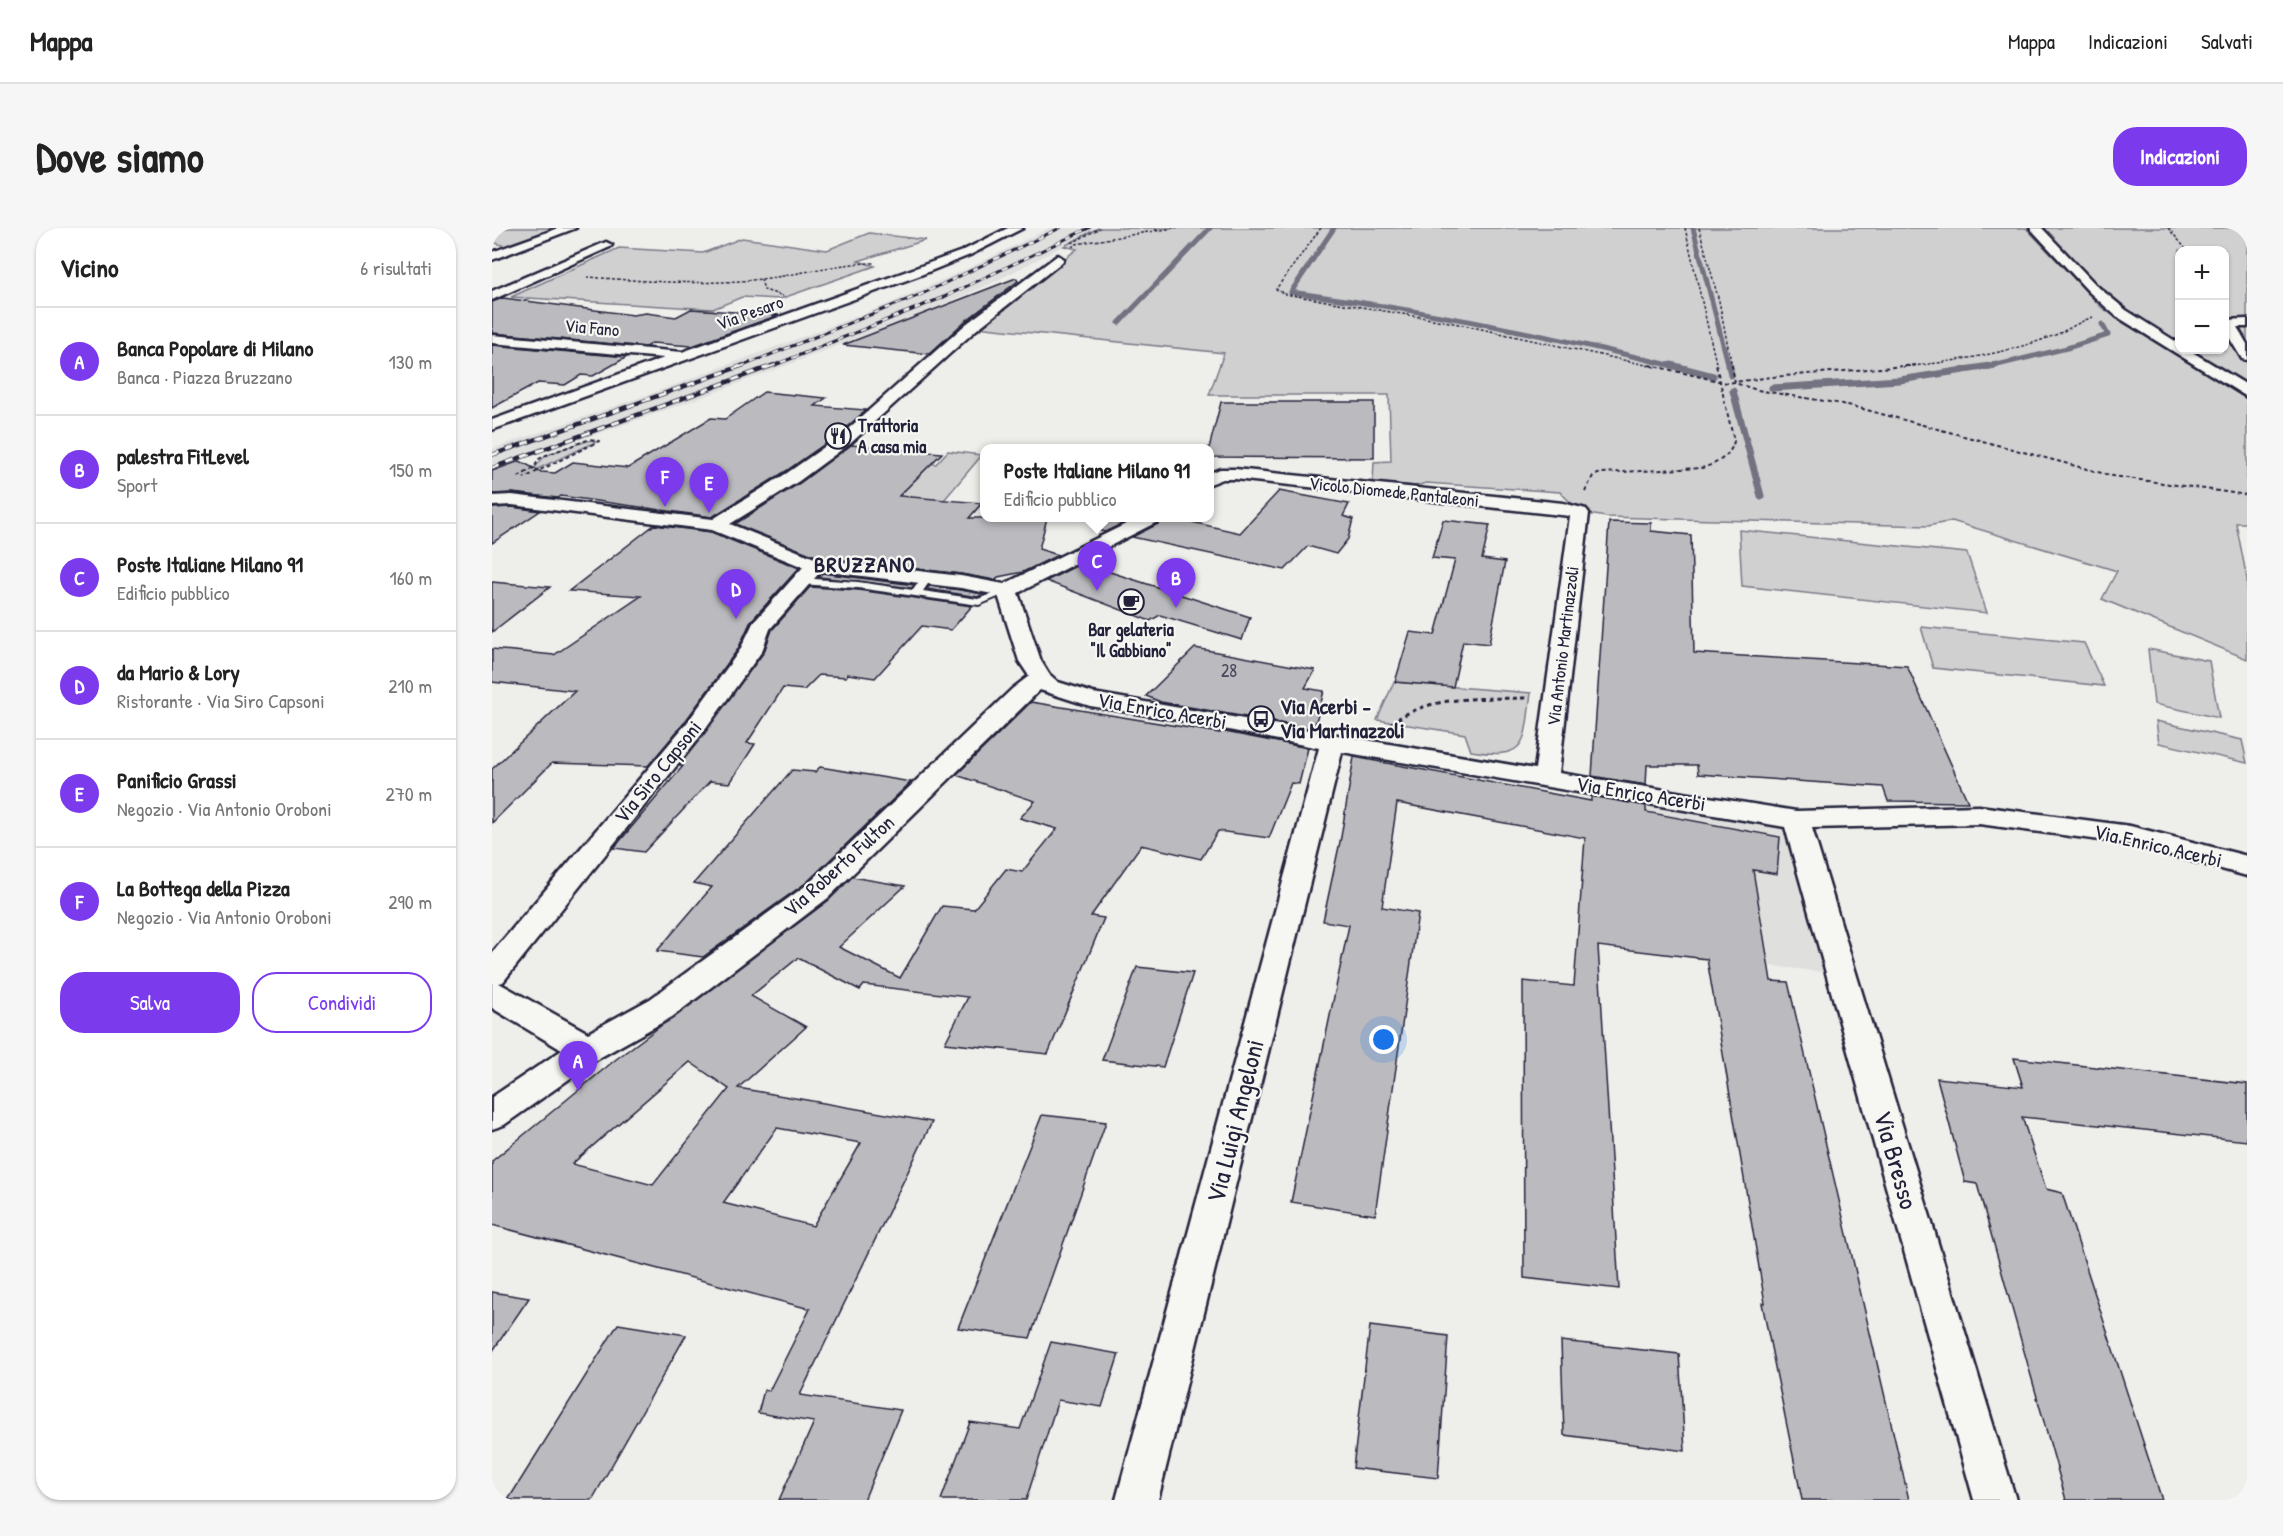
<!DOCTYPE html>
<html lang="it">
<meta charset="utf-8">
<style>
:root{--surface:#fff;--page:#f6f6f6;--text:#222;--muted:#767676;--line:#e0e0e0;--accent:#7c3aed}
body{margin:0;font-family:"Patrick Hand",sans-serif;background:var(--page);color:var(--text)}
.controls{position:absolute;right:18px;top:18px;display:grid;overflow:hidden;border-radius:12px;box-shadow:0 2px 4px #0004}
.controls button{width:54px;height:54px;display:grid;place-items:center;padding:0;border:0;border-bottom:2px solid var(--line);background:var(--surface);color:var(--text);font:30px sans-serif}
.you{position:absolute;left:892px;top:812px;width:21px;height:21px;margin:-15px;border:4px solid #fff;border-radius:50%;background:#1a73e8;box-shadow:0 0 0 9px #1a73e833}
.badge{display:grid;place-items:center;width:39px;height:39px;border-radius:50%;background:var(--accent);color:#fff;font-size:20px;font-weight:700}
.pin{position:absolute;translate:-50% -50px;filter:drop-shadow(0 2px 3px #0008)}
.pin::after{content:'';position:absolute;top:32px;width:21px;height:18px;background:inherit;clip-path:polygon(0 0,100% 0,50% 100%)}
.popup{position:absolute;left:488px;top:216px;width:234px;height:78px;box-sizing:border-box;display:grid;place-content:center;border-radius:12px;background:var(--surface);filter:drop-shadow(0 2px 4px #0005);font-size:20px;white-space:nowrap;color:var(--muted)}
.popup b{font-size:22px;color:var(--text)}
.popup::after{content:'';position:absolute;left:50%;top:100%;margin-left:-12px;border:12px solid transparent;border-top-color:var(--surface)}
.list{margin:0;padding:0;list-style:none}
h2{display:flex;justify-content:space-between;align-items:center;height:78px;margin:0;padding:0 24px;font-size:26px}
h2 small{font-size:20px;font-weight:400;color:var(--muted)}
.list li{display:grid;grid-template-columns:39px 1fr auto;gap:18px;align-items:center;box-sizing:border-box;height:108px;padding:0 24px;border-top:2px solid var(--line)}
.list b{display:block;font-size:22px;white-space:nowrap}
.list p{margin:0;font-size:20px;white-space:nowrap;color:var(--muted)}
.list em{font-size:20px;font-style:normal;color:var(--muted)}
.actions{display:flex;gap:12px;padding:18px 24px}
.actions a{flex:1;padding:14px 0;border:2px solid var(--accent);border-radius:24px;text-align:center;font-size:21px;color:var(--accent)}
.actions .main{background:var(--accent);color:#fff}
.map{position:relative;flex:none;width:1755px;height:1272px;overflow:hidden;border-radius:24px}
header{display:flex;align-items:center;gap:36px;box-sizing:border-box;height:84px;padding:0 30px;background:var(--surface);border-bottom:2px solid var(--line)}
header strong{font-size:28px}
nav{display:flex;gap:33px;margin-inline-start:auto;font-size:21px}
.intro{display:flex;align-items:center;justify-content:space-between;box-sizing:border-box;height:144px;padding:0 36px}
h1{margin:0;font-size:42px}
.button{padding:15px 27px;border-radius:24px;background:var(--accent);color:#fff;font-size:21px;font-weight:700}
main{display:flex;gap:36px;padding:0 36px}
aside{flex:1;background:var(--surface);border-radius:24px;box-shadow:0 2px 4px #0004}
.map>svg:first-child{display:block}
</style>
<header>
<strong>Mappa</strong>
<nav><a>Mappa</a><a>Indicazioni</a><a>Salvati</a></nav>
</header>
<div class="intro"><h1>Dove siamo</h1><a class="button">Indicazioni</a></div>
<main>
<aside>
<h2>Vicino<small>6 risultati</small></h2>
<ul class="list">
<li><span class="badge">A</span><div><b>Banca Popolare di Milano</b><p>Banca · Piazza Bruzzano</p></div><em>130 m</em></li>
<li><span class="badge">B</span><div><b>palestra FitLevel</b><p>Sport</p></div><em>150 m</em></li>
<li><span class="badge">C</span><div><b>Poste Italiane Milano 91</b><p>Edificio pubblico</p></div><em>160 m</em></li>
<li><span class="badge">D</span><div><b>da Mario &amp; Lory</b><p>Ristorante · Via Siro Capsoni</p></div><em>210 m</em></li>
<li><span class="badge">E</span><div><b>Panificio Grassi</b><p>Negozio · Via Antonio Oroboni</p></div><em>270 m</em></li>
<li><span class="badge">F</span><div><b>La Bottega della Pizza</b><p>Negozio · Via Antonio Oroboni</p></div><em>290 m</em></li>
</ul>
<div class="actions"><a class="main">Salva</a><a>Condividi</a></div>
</aside>
<div class="map">
<svg width="1755" height="1272" viewBox="0 0 1755 1272">
<rect width="100%" height="100%" fill="#eeeeeb"/>
<filter id="ink" filterUnits="userSpaceOnUse"><feTurbulence type="fractalNoise" baseFrequency=".0167" numOctaves="2"/><feDisplacementMap in="SourceGraphic" scale="12" xChannelSelector="R" yChannelSelector="G"/><feConvolveMatrix kernelMatrix="1 2 1 2 8 2 1 2 1" color-interpolation-filters="sRGB"/></filter>
<g filter="url(#ink)">
<!-- built -->
<g fill="#dfdfde">
<path d="M557 0H606L498 56 435 84 216 167 0 243V221L166 163 392 78 479 39Z"/>
<path d="M1135 564 1304 592 1349 746 1125 720Z"/>
</g>
<!-- green -->
<g fill="#d0d0d1" stroke="#797986" stroke-width="1.5" fill-rule="evenodd">
<path d="M0 0H62L13 18 0 14Z"/>
<path d="M606 0H1534L1610 80 1755 171V295H1744L1755 351V431L1610 371 1625 343 1460 293 1436 298 1115 289 1089 285 1068 264 934 255 924 258 881 254 882 234 899 233 897 167H717L732 125 484 99 585 21 572 18Z"/>
<path d="M1542 0H1755V158L1645 99ZM1688 22H1732V122H1688Z"/>
<path d="M377 5 434 12 366 33 383 38 288 71 250 69 221 81 19 69 127 20 211 25 250 10 335 22Z"/>
<path d="M100 212 104 214 28 249C43 242 41 242 50 231 57 224 90 214 100 212Z"/>
<path d="M456 223 490 227 452 272 376 266 424 235 444 236Z"/>
<path d="M1247 302 1475 325 1495 385 1250 358Z"/>
<path d="M1429 399 1592 415 1612 458 1441 440Z"/>
<path d="M1656 421 1717 433 1727 490 1662 476Z"/>
<path d="M902 454 1039 465C1032 513 1038 533 979 523L973 506 885 492Z"/>
<path d="M1664 493 1750 512 1755 535 1667 515Z"/>
</g>
<g fill="none" stroke-linecap="round" stroke-linejoin="round">
<!-- stream-far1 -->
<g stroke="#727281" stroke-width="5">
<path d="M842 0 799 64C929 82 1058 107 1185 139"/>
<path d="M1201 0 1237 139"/>
<path d="M627 95 718 0"/>
<path d="M1497 139 1575 120 1616 107 1610 96"/>
</g>
<!-- stream -->
<g stroke="#727281" stroke-width="7">
<path d="M1179 137 1221 148"/>
<path d="M1237 137 1239 147"/>
<path d="M1280 160 1408 152 1504 137"/>
<path d="M1241 163 1269 268"/>
</g>
</g>
<!-- building -->
<g fill="#bbbbbf" stroke="#22223b" stroke-width="1.5" fill-rule="evenodd">
<path d="M524 50 526 53 472 94 437 126 351 117Z"/>
<path d="M11 70 141 87 154 85 184 89 199 81 287 87 200 118 160 115 154 119 0 105V74Z"/>
<path d="M0 117 135 129 101 148 89 147 73 157 46 155 0 180Z"/>
<path d="M272 164 334 170 323 178 374 182 347 206 294 243 220 289 69 268 66 270 20 265 0 266V243L28 233 49 244 63 245 81 234 136 240 219 190 233 191Z"/>
<path d="M729 174H882V230L717 229V220Z"/>
<path d="M359 217 450 225 407 268 490 275 477 290H555L547 321 566 327 531 344 506 349 503 352 469 346 326 329 243 296 308 255Z"/>
<path d="M787 263 857 276 851 288 861 291 856 311 844 326 816 318 793 342 640 309 666 296 670 290H695V293L748 305Z"/>
<path d="M20 279 48 283 0 315V280Z"/>
<path d="M606 290H642L613 304 604 302Z"/>
<path d="M951 292 998 297 990 331 1013 334 997 416 971 413 961 459 903 454 918 404 943 407 963 332 940 330Z"/>
<path d="M1117 294 1159 295V303L1199 307 1202 425 1415 438 1476 574 1396 573 1391 559 1206 546 1205 537H1155L1154 557 1100 548Z"/>
<path d="M162 297 219 304 307 340 259 393 246 421 192 495 156 538 60 535 0 595V541L83 463 0 454V421L62 427 149 368 77 363Z"/>
<path d="M590 335 758 389 750 412 668 387 658 393 554 353Z"/>
<path d="M330 345 422 357 420 360 327 349Z"/>
<path d="M0 354 58 359 0 404Z"/>
<path d="M437 358 469 362 491 366 486 369 435 361Z"/>
<path d="M318 359 366 362 480 378 459 402 430 398 383 450 356 446 354 449 327 447 312 462 291 460 255 515 263 516 238 555 218 553 152 624 122 620 191 538H187L272 424 280 402Z"/>
<path d="M703 420 823 442 813 460 832 463 822 501 669 474 654 468Z"/>
<path d="M539 474 728 505V503L816 520 807 556 799 555 777 610 726 603 709 631 649 617 599 688 612 690 556 826 453 815 476 769 372 757 368 762 306 730 259 768 314 799 246 860 440 894 308 1167 409 1182 372 1272H287L322 1194 266 1185 272 1162 277 1163 318 1081 0 997V933L123 832 337 672 360 649 413 658 347 719 408 750 450 678 482 681 514 641 530 644 565 601 528 590 543 573 464 547ZM198 834 237 861 161 957 80 936ZM285 900 369 915 321 998 231 975Z"/>
<path d="M862 529 1099 573V568L1154 578V584L1288 609 1285 646 1261 642 1279 753 1296 754 1417 1272H1310L1270 1075H1273L1215 731 1106 718 1127 1061 1032 1050 1031 753 1082 758 1093 610 905 575 890 679 926 685 883 987 799 974 857 697 831 693 849 609Z"/>
<path d="M328 539 419 554 315 654 211 729 165 723 220 659 202 655 300 542 323 544Z"/>
<path d="M645 739 701 745 671 839 610 832Z"/>
<path d="M1522 830 1755 856V913L1530 889 1554 961 1570 965 1670 1272H1574L1485 956 1473 954 1445 850 1531 859Z"/>
<path d="M550 887 614 894 538 1110 466 1100Z"/>
<path d="M0 1064 37 1070 0 1124Z"/>
<path d="M126 1096 194 1107 100 1272H16Z"/>
<path d="M878 1098 956 1108 946 1250 861 1240Z"/>
<path d="M1069 1113 1187 1126 1193 1223 1072 1207Z"/>
<path d="M559 1114 627 1126 610 1179 566 1172 534 1272H449L478 1194 528 1201Z"/>
</g>
<g fill="none" stroke-linecap="round" stroke-linejoin="round">
<!-- lane casing -->
<g stroke="#22223b" stroke-width="4">
<path id="lane" d="M435 347 440 350 431 363 486 371 515 360 520 363 487 377 366 360 308 356 303 353 308 350 366 354 421 362 431 348Z"/>
</g>
<!-- street casing -->
<g stroke="#22223b" stroke-width="5">
<g id="street">
<path d="M67 0H84L0 32V24Z"/>
<path d="M516 0H531L478 27 426 48 0 202V192L172 130 0 115V107L190 124 418 42 470 23Z"/>
<path d="M1538 0H1550L1605 58 1634 82 1688 116V122H1697L1755 157V169L1624 88 1597 64Z"/>
<path d="M114 14 120 17 118 19 0 72V63Z"/>
<path d="M566 27 572 31 570 34 484 102 360 214 307 253 238 296 325 331 469 348 512 356 646 290H668L665 294 526 365 549 433 557 446 566 454 601 465 1043 541 1078 288 743 251H731L718 256V245L728 241H743L1071 275 1094 281 1097 285 1067 545 1304 583 1487 578 1638 598 1755 628V648L1638 616 1487 596 1320 600 1524 1272H1482L1293 599 850 524 666 1272H624L827 520 681 491 598 478 548 462 336 670 180 789 107 830 12 897 0 901V869L70 822 0 780V725L194 496 248 422 261 395 311 339 220 302 20 277 0 278V268L20 267 221 291 295 245 348 208 474 96ZM329 343 469 360 506 367 527 433 537 448 520 461 316 656 158 771 96 805 7 755 11 754 210 506 270 423 278 401Z"/>
<path d="M1755 91V99H1745L1755 116V132L1750 131 1732 101V92Z"/>
</g>
</g>
<!-- path-far2 -->
<g stroke="#22223b" stroke-width="1.5" stroke-dasharray="3 2" stroke-linecap="butt">
<path d="M829 0 784 61 793 66 957 94 1163 139"/>
<path d="M1193 0 1225 139"/>
<path d="M1207 0 1227 73 1240 139"/>
<path d="M1676 0 1695 22"/>
<path d="M664 3 681 0"/>
<path d="M580 15 608 0"/>
<path d="M580 19 584 16 662 3 667 0"/>
<path d="M95 49C153 53 210 58 269 51 307 47 344 35 382 35"/>
<path d="M269 51 272 62 291 68"/>
<path d="M1411 139C1460 134 1512 126 1558 109 1573 104 1586 94 1601 89"/>
</g>
<!-- path-far1 -->
<g stroke="#22223b" stroke-width="2" stroke-dasharray="4 3" stroke-linecap="butt">
<path d="M1157 137 1235 155 1280 149 1425 137"/>
<path d="M1240 137 1243 155 1265 162 1356 177 1621 248 1755 267"/>
<path d="M26 249 42 240 47 231 54 227 98 211 107 213 32 250"/>
<path d="M1093 264 1101 248 1109 245 1210 240C1224 236 1239 228 1242 213L1224 137"/>
</g>
<!-- path -->
<path stroke="#22223b" stroke-width="3" stroke-dasharray="4.5 4" stroke-linecap="butt" d="M898 496C939 466 987 471 1035 470"/>
<!-- lane -->
<use href="#lane" fill="#f6f6f2" fill-rule="evenodd"/>
<!-- street -->
<use href="#street" fill="#f6f6f2" fill-rule="evenodd"/>
<!-- rail-far1 casing -->
<g stroke="#22223b" stroke-width="3">
<g id="rail-far1">
<path d="M248 139 430 66 568 0"/>
<path d="M278 139 452 69 597 0"/>
</g>
</g>
<!-- rail casing -->
<g stroke="#22223b" stroke-width="4.5">
<g id="rail">
<path d="M0 227 252 137"/>
<path d="M0 240 282 137"/>
</g>
</g>
<!-- rail-far1 -->
<use href="#rail-far1" stroke="#f6f6f2" stroke-width="2" stroke-dasharray="6" stroke-linecap="butt"/>
<!-- rail -->
<use href="#rail" stroke="#f6f6f2" stroke-width="3" stroke-dasharray="8" stroke-linecap="butt"/>
</g>
</g>
<!-- icons -->
<defs>
<g id="restaurant-ring" transform="scale(1.35)"><circle r="9.5" fill="#f6f6f2" stroke="#22223b" stroke-width="1.5"/><path d="M-5-6h1v4h1v-4h1v4h1v-4h1v5L-1.5 .5V6h-2V.5L-5-1ZM5-6V6H3V1.5H1.5Q1.5-4 5-6Z" fill="#22223b"/></g>
<g id="cafe-ring" transform="scale(1.35)"><circle r="9.5" fill="#f6f6f2" stroke="#22223b" stroke-width="1.5"/><path d="M-5.5-4.5H6V0H3Q3 3.5 0 3.5H-2.5Q-5.5 3.5-5.5 0ZM3-3.2v2h1.7v-2ZM-6 4.5H4V6H-6Z" fill="#22223b"/></g>
<g id="bus-ring" transform="scale(1.35)"><circle r="9.5" fill="#f6f6f2" stroke="#22223b" stroke-width="1.5"/><path d="M-5-6H5V4H4V6H2V4H-2V6H-4V4H-5ZM-3.5-4V0h7V-4ZM-3.5 1.2v1.5H-2V1.2ZM2 1.2v1.5H3.5V1.2Z" fill="#22223b"/></g>
</defs>
<g fill-rule="evenodd">
<use href="#restaurant-ring" x="346" y="208"/>
<use href="#cafe-ring" x="639" y="374"/>
<use href="#bus-ring" x="769" y="491"/>
</g>
<g text-anchor="middle" stroke-width="4.5" stroke-linejoin="round" paint-order="stroke">
<!-- far-street labels -->
<g font-size="18" fill="#22223b" stroke="#f6f6f2">
<text transform="translate(258 85) rotate(-20)" y="6">Via Pesaro</text>
<text transform="translate(100 100) rotate(5)" y="6">Via Fano</text>
<text transform="translate(902 264) rotate(6)" y="6">Vicolo Diomede Pantaleoni</text>
<text transform="translate(1071 418) rotate(-83)" y="6">Via Antonio Martinazzoli</text>
</g>
<!-- far-poi labels -->
<g font-size="18" font-weight="bold" fill="#22223b" stroke="#f6f6f2" text-anchor="start">
<text x="366" y="204">Trattoria<tspan x="366" dy="21">A casa mia</tspan></text>
<text x="639" y="408" text-anchor="middle">Bar gelateria<tspan x="639" dy="21">"Il Gabbiano"</tspan></text>
</g>
<!-- number labels -->
<g font-size="18" fill="#48485c">
<text x="737" y="449">28</text>
</g>
<!-- poi labels -->
<g font-size="21" font-weight="bold" fill="#22223b" stroke="#f6f6f2" text-anchor="start">
<text x="788" y="486">Via Acerbi -<tspan x="788" dy="24">Via Martinazzoli</tspan></text>
</g>
<!-- street labels -->
<g font-size="21" fill="#22223b" stroke="#f6f6f2">
<text transform="translate(670 483) rotate(10)" y="7">Via Enrico Acerbi</text>
<text transform="translate(166 544) rotate(-51)" y="7">Via Siro Capsoni</text>
<text transform="translate(1149 566) rotate(9)" y="7">Via Enrico Acerbi</text>
<text transform="translate(1666 618) rotate(13)" y="7">Via Enrico Acerbi</text>
<text transform="translate(347 638) rotate(-42)" y="7">Via Roberto Fulton</text>
</g>
<!-- far-district labels -->
<g font-size="22" font-weight="bold" letter-spacing="1.5" fill="#22223b" stroke="#f6f6f2">
<text x="373" y="344">BRUZZANO</text>
</g>
<!-- near-street labels -->
<g font-size="26" fill="#22223b" stroke="#f6f6f2">
<text transform="translate(743 893) rotate(-76)" y="9">Via Luigi Angeloni</text>
<text transform="translate(1404 932) rotate(74)" y="9">Via Bresso</text>
</g>
</g>
</svg>
<div class="controls">
<button>+</button>
<button>−</button>
</div>
<div class="you"></div>
<div class="pin badge" style="left:86px;top:863px">A</div>
<div class="pin badge" style="left:684px;top:380px">B</div>
<div class="pin badge" style="left:605px;top:363px">C</div>
<div class="popup"><b>Poste Italiane Milano 91</b>Edificio pubblico</div>
<div class="pin badge" style="left:244px;top:391px">D</div>
<div class="pin badge" style="left:217px;top:285px">E</div>
<div class="pin badge" style="left:173px;top:279px">F</div>
</div>
</main>
